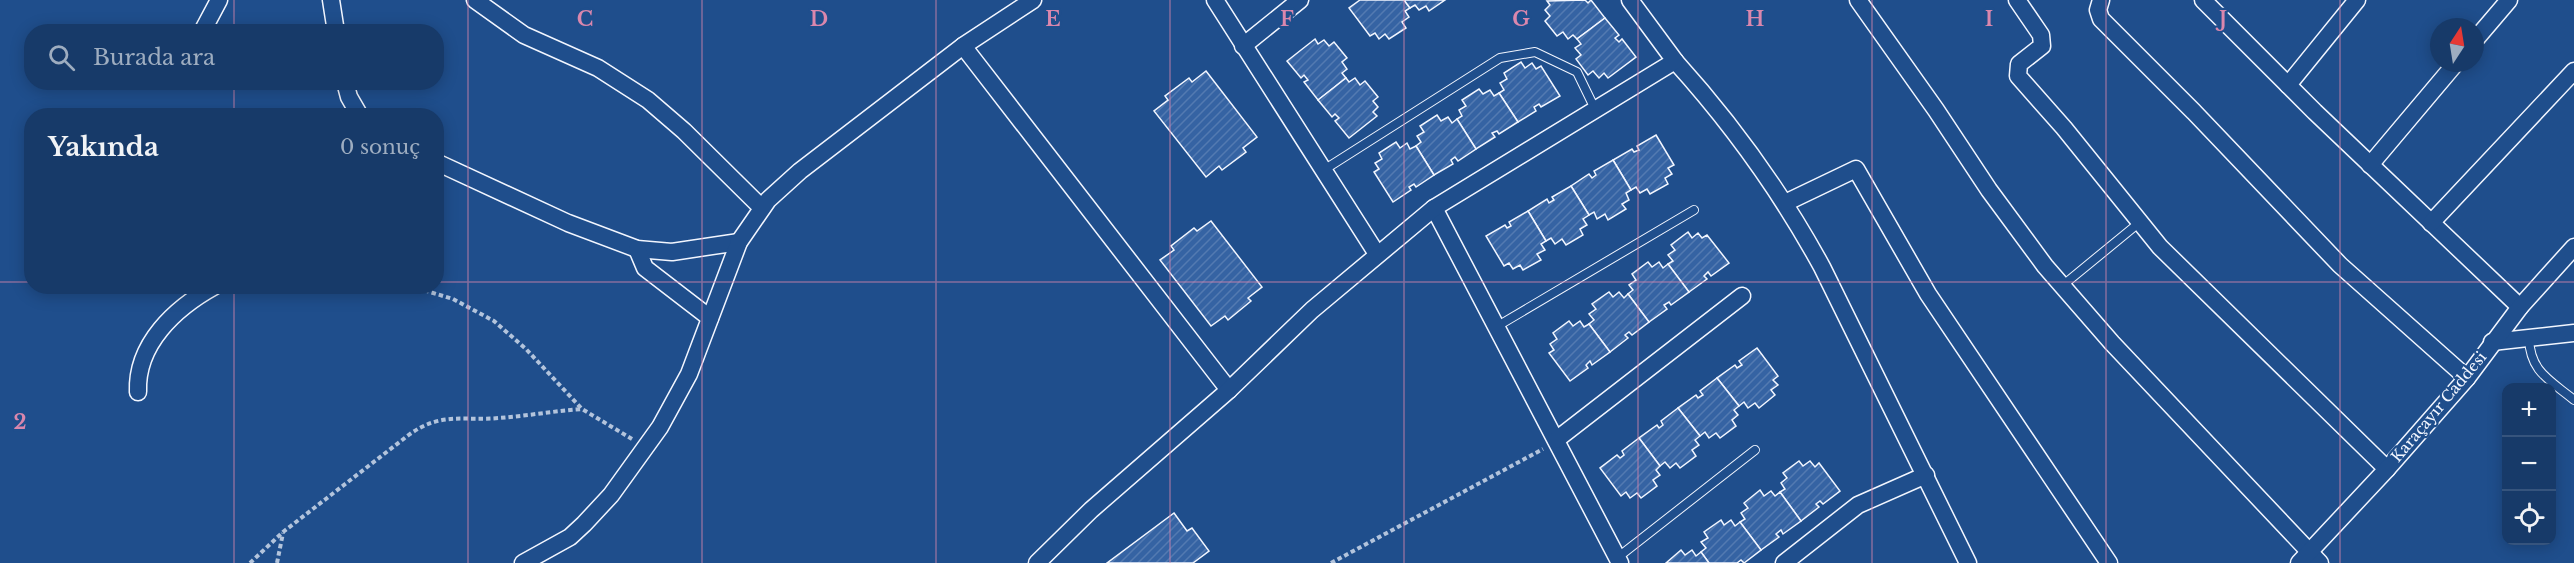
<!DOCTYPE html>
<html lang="tr">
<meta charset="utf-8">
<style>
:root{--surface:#173a69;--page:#244571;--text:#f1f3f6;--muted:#9eadc0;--line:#36547d}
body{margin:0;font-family:"Libre Baskerville",serif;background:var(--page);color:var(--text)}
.controls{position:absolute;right:18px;bottom:18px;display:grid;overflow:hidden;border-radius:12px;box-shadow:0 3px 15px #0003}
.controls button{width:54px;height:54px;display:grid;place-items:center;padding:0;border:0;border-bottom:2px solid var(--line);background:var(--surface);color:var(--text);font:30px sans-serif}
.compass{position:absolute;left:2430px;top:18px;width:54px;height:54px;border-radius:50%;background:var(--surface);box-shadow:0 3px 15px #0003;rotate:12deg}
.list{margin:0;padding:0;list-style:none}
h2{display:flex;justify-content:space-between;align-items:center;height:78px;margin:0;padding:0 24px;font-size:26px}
h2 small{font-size:20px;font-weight:400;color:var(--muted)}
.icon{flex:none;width:33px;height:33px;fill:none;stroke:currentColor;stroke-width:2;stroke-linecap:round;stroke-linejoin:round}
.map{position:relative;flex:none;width:2574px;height:563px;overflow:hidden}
.search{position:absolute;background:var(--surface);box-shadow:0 3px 15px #0003;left:24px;top:24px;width:420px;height:66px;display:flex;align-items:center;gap:15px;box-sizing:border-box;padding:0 21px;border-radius:24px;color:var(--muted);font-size:22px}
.panel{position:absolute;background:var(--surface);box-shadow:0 3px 15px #0003;left:24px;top:108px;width:420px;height:186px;border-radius:24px}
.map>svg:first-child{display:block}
</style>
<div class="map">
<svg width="2574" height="563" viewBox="0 0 2574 563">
<defs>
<pattern id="building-hatch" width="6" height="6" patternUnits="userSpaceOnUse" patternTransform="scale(1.5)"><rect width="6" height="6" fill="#3563a3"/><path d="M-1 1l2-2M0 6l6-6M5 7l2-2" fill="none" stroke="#537ab1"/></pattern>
</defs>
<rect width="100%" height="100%" fill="#1f4e8c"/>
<!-- building -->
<g fill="url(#building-hatch)" stroke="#f2f6ff" stroke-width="1.5">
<path d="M1360 0H1404L1410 8 1405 11 1409 17 1402 22 1406 28 1389 39 1385 34 1379 39 1375 33 1370 36 1349 8Z"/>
<path d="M1404 0H1445L1429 11 1426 6 1419 10 1415 5 1410 8Z"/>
<path d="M1585 0 1588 3 1591 0 1605 18 1577 39 1573 35 1568 39 1563 32 1557 36 1545 21 1550 16 1545 10 1550 5 1547 1Z"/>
<path d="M1605 18 1619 35 1615 38 1619 42 1622 39 1636 57 1608 78 1604 73 1599 78 1593 71 1588 75 1576 59 1581 55 1575 48 1581 44 1577 39Z"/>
<path d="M1315 39 1318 44 1324 40 1329 46 1334 42 1347 58 1342 62 1347 69 1342 73 1346 78 1318 100 1304 82 1308 80 1304 75 1301 78 1287 61Z"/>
<path d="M1521 62 1525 68 1532 63 1536 69 1541 66 1560 96 1541 107 1539 104 1534 107 1536 111 1518 122 1499 93 1504 90 1500 83 1507 79 1504 73Z"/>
<path d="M1206 71 1257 137 1243 148 1246 152 1222 170 1219 166 1206 177 1154 111 1168 100 1165 96 1189 78 1192 82Z"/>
<path d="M1346 78 1349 82 1355 78 1360 85 1365 81 1378 97 1373 101 1378 107 1373 112 1377 116 1349 138 1335 121 1339 118 1335 114 1332 117 1318 100Z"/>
<path d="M1479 89 1483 94 1490 90 1494 96 1499 93 1518 122 1499 134 1497 131 1492 133 1495 137 1476 149 1457 119 1462 116 1459 110 1466 106 1462 100Z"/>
<path d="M1437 115 1441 121 1448 117 1452 123 1457 119 1476 149 1458 161 1455 157 1451 160 1453 164 1434 175 1416 146 1421 142 1417 136 1424 132 1420 126Z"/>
<path d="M1656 135 1674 165 1668 168 1672 174 1665 178 1668 184 1650 194 1647 189 1640 193 1636 187 1631 190 1613 160 1632 149 1634 152 1639 150 1637 146Z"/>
<path d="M1396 142 1400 148 1407 143 1410 149 1416 146 1434 175 1416 187 1414 184 1409 187 1411 190 1393 202 1374 172 1379 169 1375 163 1382 159 1379 153Z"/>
<path d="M1613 160 1631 190 1626 193 1629 200 1622 204 1626 209 1608 220 1605 214 1597 219 1594 212 1589 215 1571 186 1589 174 1592 178 1596 175 1594 171Z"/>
<path d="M1571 186 1589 215 1583 219 1587 225 1580 229 1583 235 1566 245 1562 239 1555 244 1551 238 1546 241 1528 211 1547 199 1549 203 1554 200 1552 197Z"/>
<path d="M1528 211 1546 241 1541 244 1545 250 1537 254 1541 260 1523 270 1520 265 1513 269 1509 263 1504 266 1486 236 1505 225 1507 228 1511 226 1509 222Z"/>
<path d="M1211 221 1262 287 1248 298 1251 301 1228 320 1225 316 1211 326 1160 260 1174 250 1171 246 1194 228 1197 231Z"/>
<path d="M1688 232 1692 238 1698 233 1702 238 1707 235 1729 263 1711 276 1708 272 1704 276 1707 279 1689 292 1668 264 1673 261 1668 255 1675 250 1671 245Z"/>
<path d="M1648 262 1652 267 1659 262 1663 268 1668 264 1689 292 1671 305 1669 302 1664 305 1667 309 1649 322 1628 294 1633 290 1629 285 1636 280 1632 274Z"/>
<path d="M1609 292 1613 297 1619 292 1624 298 1628 294 1649 322 1632 335 1629 332 1625 335 1628 338 1610 352 1589 324 1594 320 1589 314 1596 309 1592 304Z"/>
<path d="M1569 321 1573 326 1580 321 1584 327 1589 324 1610 352 1592 365 1590 361 1586 365 1588 368 1570 381 1549 353 1554 350 1550 344 1557 339 1553 333Z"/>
<path d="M1757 348 1778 376 1773 380 1778 385 1771 390 1775 395 1759 408 1755 403 1748 408 1744 402 1739 406 1717 378 1735 365 1737 368 1742 365 1739 361Z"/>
<path d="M1717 378 1739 406 1734 410 1738 415 1732 420 1736 426 1720 438 1716 433 1709 438 1705 432 1700 436 1678 408 1696 395 1698 398 1703 395 1700 391Z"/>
<path d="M1678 408 1700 436 1695 440 1699 445 1692 450 1696 456 1680 468 1676 463 1670 468 1665 462 1660 466 1639 438 1657 425 1659 428 1663 425 1661 421Z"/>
<path d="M1639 438 1660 466 1656 470 1660 475 1653 480 1657 486 1641 498 1637 493 1630 498 1626 492 1621 496 1600 468 1617 455 1620 458 1624 455 1622 451Z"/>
<path d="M1799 461 1803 466 1810 461 1815 467 1819 463 1840 491 1823 504 1820 501 1816 504 1819 507 1801 521 1780 492 1785 489 1781 483 1787 478 1783 473Z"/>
<path d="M1760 490 1764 496 1771 491 1775 496 1780 492 1801 521 1783 534 1781 530 1776 534 1779 537 1761 550 1740 522 1745 519 1741 513 1748 508 1744 503Z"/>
<path d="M1174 513 1187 531 1192 528 1209 551 1193 563H1107Z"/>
<path d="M1721 520 1724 525 1731 520 1735 526 1740 522 1761 550 1744 563 1741 560 1737 563H1709L1701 552 1706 548 1701 542 1708 538 1704 532Z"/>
<path d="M1681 550 1685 555 1692 550 1696 556 1701 552 1709 563H1666Z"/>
</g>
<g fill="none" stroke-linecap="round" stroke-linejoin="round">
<!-- lane casing -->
<g stroke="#f2f6ff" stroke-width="10">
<g id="lane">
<path d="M1330 166 1500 58 1535 52 1577 72 1595 109"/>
<path d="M2062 286 2140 222"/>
<path d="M1496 327 1694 210"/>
<path d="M2529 338C2530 372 2550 380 2574 400"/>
<path d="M1617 558 1755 450"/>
</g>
</g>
<!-- street casing -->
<g stroke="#f2f6ff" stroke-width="19">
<g id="street">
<path d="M331 0 336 32"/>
<path d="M475 0 524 35 598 68 648 100 684 131 762 208"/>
<path d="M1215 0 1377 254"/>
<path d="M1858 0 1936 110 1989 190 2045 266 2112 343 2320 563"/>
<path d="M2017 0 2041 35 2042 46 2019 64 2018 76 2064 128 2160 247 2387 469"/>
<path d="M2101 0 2098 10 2101 19 2194 112 2340 265 2467 378"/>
<path d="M2203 0 2315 112 2520 307"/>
<path d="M202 32 219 0"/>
<path d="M2475 40 2509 0"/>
<path d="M963 46 1229 390"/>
<path d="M1243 46 1300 0"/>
<path d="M1675 61C1732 124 1781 192 1822 267L1968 563"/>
<path d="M345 82 349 97 360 116"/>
<path d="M2288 85 2357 0"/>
<path d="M436 162 568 223 637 249 672 252 739 242"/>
<path d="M2370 165 2456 63"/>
<path d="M1785 203 1856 169 1928 294 2109 563"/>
<path d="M1434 208 1620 563"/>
<path d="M2431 223 2574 71"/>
<path d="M637 249 645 268 710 318"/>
<path d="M2492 342 2574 333"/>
<path d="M138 392C136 344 175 308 215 286"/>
<path d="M1556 440 1742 296"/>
<path d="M523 563 570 537 584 524 611 495 660 427 689 374 739 242 768 200 800 171 963 46 1033 0"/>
<path d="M1037 563 1091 510 1229 390 1312 310 1434 208 1675 61 1630 0"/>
<path d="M1784 563 1858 505 1926 475"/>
<path d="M2299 563 2387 469 2467 378 2520 307 2574 247"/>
</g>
</g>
<!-- path -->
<g stroke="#b3c4dc" stroke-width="4" stroke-dasharray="4.5 3" stroke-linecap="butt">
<path d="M410 286 453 299 494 321 526 349 582 409 632 439"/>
<path d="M250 563 283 532 410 434C441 412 464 421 499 418 526 416 554 411 582 409"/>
<path d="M277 563 283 533"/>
<path d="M1331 563 1543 449"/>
</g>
<!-- lane -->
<use href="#lane" stroke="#1f4e8c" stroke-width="8"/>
<!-- street -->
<use href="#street" stroke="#1f4e8c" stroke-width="16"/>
</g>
<!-- grid -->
<path fill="none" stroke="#da87ad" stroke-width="1.5" stroke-opacity="0.55" d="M234 0V32M468 0V563M702 0V563M936 0V563M1170 0V563M1404 0V563M1638 0V563M1872 0V563M2106 0V563M2340 0V563M234 82V116M0 282H32M436 282H2574M234 286V563"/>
<g text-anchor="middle" stroke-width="4.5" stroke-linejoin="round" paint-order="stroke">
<!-- street labels -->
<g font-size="15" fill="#f2f6ff" stroke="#1f4e8c">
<text transform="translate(2439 407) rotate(-50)" y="5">Karaçayır Caddesi</text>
</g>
</g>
<g font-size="20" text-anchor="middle" font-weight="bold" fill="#da87ad" stroke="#1f4e8c" stroke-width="4.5" stroke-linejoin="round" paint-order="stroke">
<text x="585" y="26">C</text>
<text x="819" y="26">D</text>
<text x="1053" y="26">E</text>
<text x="1287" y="26">F</text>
<text x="1521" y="26">G</text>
<text x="1755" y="26">H</text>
<text x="1989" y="26">I</text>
<text x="2223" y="26">J</text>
<text x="20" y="429">2</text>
</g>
</svg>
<div class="controls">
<button>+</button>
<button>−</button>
<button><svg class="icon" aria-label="locate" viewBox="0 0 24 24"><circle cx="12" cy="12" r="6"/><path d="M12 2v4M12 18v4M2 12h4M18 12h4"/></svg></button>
</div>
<svg class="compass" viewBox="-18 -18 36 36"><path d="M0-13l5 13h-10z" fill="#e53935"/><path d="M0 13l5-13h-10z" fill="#9eadc0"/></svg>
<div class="search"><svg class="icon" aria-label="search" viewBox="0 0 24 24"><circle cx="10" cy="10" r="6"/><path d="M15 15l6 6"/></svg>Burada ara</div>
<section class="panel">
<h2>Yakında<small>0 sonuç</small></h2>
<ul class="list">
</ul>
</section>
</div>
